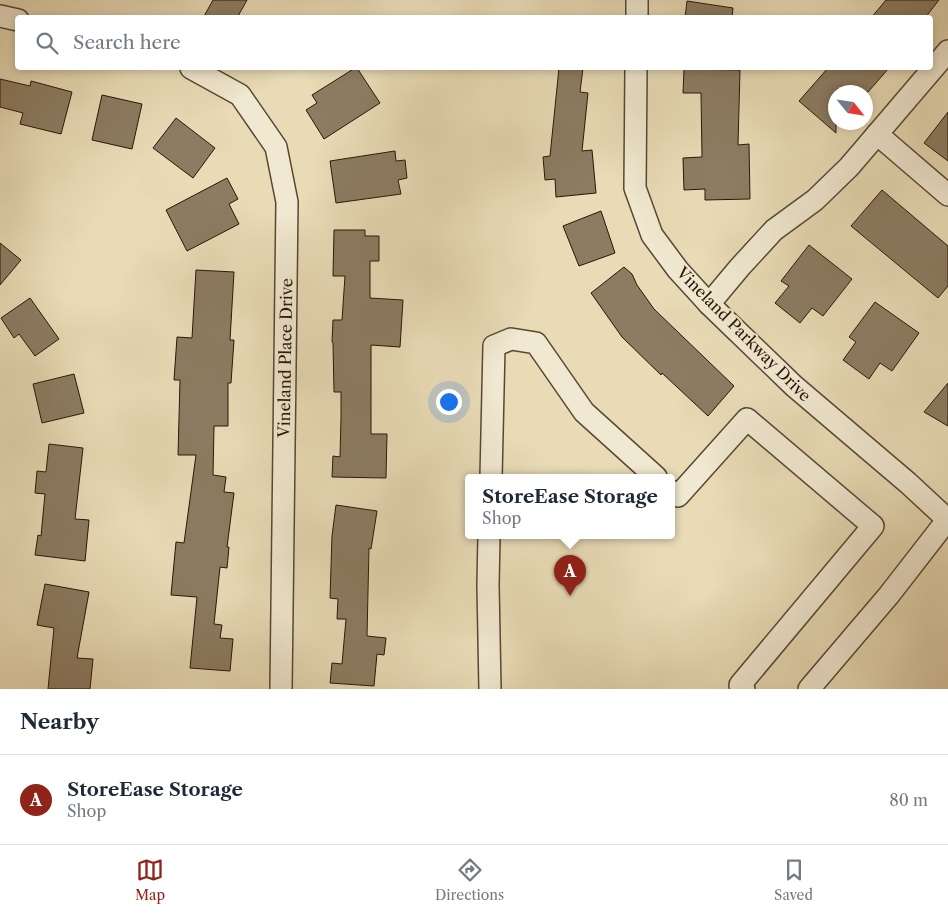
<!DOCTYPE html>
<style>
:root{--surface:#fff;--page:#f2f2f3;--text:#1f2937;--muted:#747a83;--line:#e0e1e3;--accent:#8f2418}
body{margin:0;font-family:"Libre Caslon Text",serif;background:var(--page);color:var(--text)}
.compass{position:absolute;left:828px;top:85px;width:45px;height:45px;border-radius:50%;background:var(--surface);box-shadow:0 2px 8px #0003;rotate:120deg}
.you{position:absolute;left:448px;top:401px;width:18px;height:18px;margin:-12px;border:4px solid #fff;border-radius:50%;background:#1a73e8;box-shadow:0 0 0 8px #1a73e833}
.badge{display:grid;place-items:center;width:32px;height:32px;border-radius:50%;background:var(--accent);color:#fff;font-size:16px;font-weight:700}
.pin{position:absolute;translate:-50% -41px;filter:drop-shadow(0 1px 2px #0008)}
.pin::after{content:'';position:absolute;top:26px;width:18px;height:15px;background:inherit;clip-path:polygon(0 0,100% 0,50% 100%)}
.popup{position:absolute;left:465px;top:474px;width:210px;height:65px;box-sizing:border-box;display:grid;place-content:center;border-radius:5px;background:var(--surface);filter:drop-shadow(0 1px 4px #0005);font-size:16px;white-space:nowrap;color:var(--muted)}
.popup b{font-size:19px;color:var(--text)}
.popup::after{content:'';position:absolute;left:50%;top:100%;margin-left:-10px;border:10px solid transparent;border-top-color:var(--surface)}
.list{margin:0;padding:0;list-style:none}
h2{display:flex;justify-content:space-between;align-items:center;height:65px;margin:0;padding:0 20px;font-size:21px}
h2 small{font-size:16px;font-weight:400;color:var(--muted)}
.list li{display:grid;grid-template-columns:32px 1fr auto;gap:15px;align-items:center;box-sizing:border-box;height:90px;padding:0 20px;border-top:1px solid var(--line)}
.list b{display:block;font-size:19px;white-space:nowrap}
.list p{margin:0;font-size:16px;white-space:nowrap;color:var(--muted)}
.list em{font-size:16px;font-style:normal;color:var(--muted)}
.icon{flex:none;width:28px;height:28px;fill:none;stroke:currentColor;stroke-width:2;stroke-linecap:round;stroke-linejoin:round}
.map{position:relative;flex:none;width:948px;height:689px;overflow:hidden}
.search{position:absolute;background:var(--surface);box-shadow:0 2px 8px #0003;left:15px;right:15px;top:15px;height:55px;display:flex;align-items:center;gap:12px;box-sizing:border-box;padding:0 18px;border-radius:5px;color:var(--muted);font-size:19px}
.sheet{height:155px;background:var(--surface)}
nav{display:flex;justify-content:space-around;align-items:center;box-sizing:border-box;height:70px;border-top:1px solid var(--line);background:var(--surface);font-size:14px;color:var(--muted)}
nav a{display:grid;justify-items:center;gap:2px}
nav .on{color:var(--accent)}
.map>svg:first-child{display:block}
</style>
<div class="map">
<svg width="948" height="689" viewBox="0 0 948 689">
<rect width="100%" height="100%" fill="#e8dbb6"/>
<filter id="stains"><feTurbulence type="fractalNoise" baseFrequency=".004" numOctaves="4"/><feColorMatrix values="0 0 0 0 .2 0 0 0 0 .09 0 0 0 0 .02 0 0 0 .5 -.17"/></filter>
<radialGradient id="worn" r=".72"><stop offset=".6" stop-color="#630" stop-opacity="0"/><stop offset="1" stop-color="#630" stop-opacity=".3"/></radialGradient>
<!-- building -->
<g fill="#8c7c62" stroke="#281606">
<path d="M213 0H247L237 18H203Z"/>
<path d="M886 0H939L925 18H871Z"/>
<path d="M687 1 733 8 732 18H685Z"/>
<path d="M355 68H357L380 103 324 139 306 110 317 103 312 95Z"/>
<path d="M559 68H583L580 92 588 93 582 151 592 150 596 193 556 197 555 179 545 180 543 157 550 156Z"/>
<path d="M828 68H889L868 92H836V133L799 101Z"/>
<path d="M684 69 740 70 738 145 749 144 750 199 705 200V189L684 190 683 158 702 157 701 93H683Z"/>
<path d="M0 79 30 86 31 81 72 92 61 134 20 124 23 113 0 107Z"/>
<path d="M102 95 142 104 132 149 92 140Z"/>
<path d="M948 112V161L924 143Z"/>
<path d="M176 118 215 148 193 178 153 148Z"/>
<path d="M395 151 396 161 405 160 407 178 398 180 401 194 336 203 330 161Z"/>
<path d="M227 178 238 199 229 204 239 224 187 251 166 210Z"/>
<path d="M882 190 948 246V286L938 298 851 226Z"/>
<path d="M601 211 615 253 579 266 563 226Z"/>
<path d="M334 230H365V236H379V261H370V298L403 300 400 347 371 345V434H387L386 478 332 477 333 456 340 457 341 418V392H334L333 343 332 342 333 320H342L345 276H333Z"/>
<path d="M0 243 21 260 0 285Z"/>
<path d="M809 245 852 279 823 316 812 308 800 323 775 303 789 286 781 281Z"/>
<path d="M624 267 632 274 637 285 654 309 734 386 708 416 662 373 661 375 622 337 591 293Z"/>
<path d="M196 270 234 272 230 340H234L231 383H228V426H214L213 475 226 477 224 492 234 493 227 547H229L227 568 220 567 214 624 222 625 220 638 233 639 230 671 190 668 197 597 171 595 176 542 184 543 196 455H178L180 380H174L177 337 192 338Z"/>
<path d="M30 298 59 339 35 356 19 334 14 338 1 318Z"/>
<path d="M875 302 919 333 892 371 880 363 869 379 843 360 856 342 849 337Z"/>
<path d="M74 374 84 413 42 423 33 384Z"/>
<path d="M948 383V426L924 412Z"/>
<path d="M49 444 83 448 75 519 89 520 85 561 35 555 38 535 41 536 45 494 35 493 37 471 46 472Z"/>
<path d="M336 505 377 511 371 549 369 548 367 636 386 638 384 655 377 654 374 686 330 683 332 663 342 664 346 619H337L338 599 330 598 332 536Z"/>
<path d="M45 584 89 592 77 658 93 659 90 689H48L54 628 37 625Z"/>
</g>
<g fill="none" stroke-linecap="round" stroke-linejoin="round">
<!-- minor casing -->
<g stroke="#584732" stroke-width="24">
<g id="minor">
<path d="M0 16 18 20"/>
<path d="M637 18V0"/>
<path d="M191 68 240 95 276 147 287 202 281 689"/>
<path d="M636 68 635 188 652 235 678 270 709 304 794 386 908 483 948 520"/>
<path d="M877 134 948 195"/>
<path d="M709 304 740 267 774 230 815 200 849 167 948 51"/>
<path d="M491 477 494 346 511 339 536 343 584 412 656 477"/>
<path d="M671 491 678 496 747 419 873 526 740 685 744 689"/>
<path d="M489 535 488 585 490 689"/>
<path d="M809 689 889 595 948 519"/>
</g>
</g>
<!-- minor -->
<use href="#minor" stroke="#f0e8d0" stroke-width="21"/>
</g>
<g text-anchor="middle" stroke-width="4" stroke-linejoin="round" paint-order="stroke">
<!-- street labels -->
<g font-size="16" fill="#281606" stroke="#f0e8d0">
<text transform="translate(744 334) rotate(45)" y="6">Vineland Parkway Drive</text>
<text transform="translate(285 358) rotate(-89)" y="6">Vineland Place Drive</text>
</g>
</g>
<rect width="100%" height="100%" filter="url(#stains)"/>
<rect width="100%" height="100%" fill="url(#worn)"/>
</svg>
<svg class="compass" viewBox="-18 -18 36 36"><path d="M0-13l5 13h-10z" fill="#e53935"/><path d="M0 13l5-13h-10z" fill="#747a83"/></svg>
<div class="you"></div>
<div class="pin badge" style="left:570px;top:596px">A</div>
<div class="popup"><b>StoreEase Storage</b>Shop</div>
<div class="search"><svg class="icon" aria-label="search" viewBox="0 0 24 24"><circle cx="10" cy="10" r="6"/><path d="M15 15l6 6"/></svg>Search here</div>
</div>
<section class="sheet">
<h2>Nearby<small></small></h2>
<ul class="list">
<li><span class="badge">A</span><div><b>StoreEase Storage</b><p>Shop</p></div><em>80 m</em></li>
</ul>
</section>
<nav>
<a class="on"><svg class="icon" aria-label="map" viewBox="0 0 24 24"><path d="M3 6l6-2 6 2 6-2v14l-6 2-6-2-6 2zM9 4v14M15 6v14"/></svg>Map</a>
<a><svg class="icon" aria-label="directions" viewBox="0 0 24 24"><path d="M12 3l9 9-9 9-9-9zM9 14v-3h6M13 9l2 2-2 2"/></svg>Directions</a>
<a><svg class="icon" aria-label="saved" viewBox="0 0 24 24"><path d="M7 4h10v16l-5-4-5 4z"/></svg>Saved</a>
</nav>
